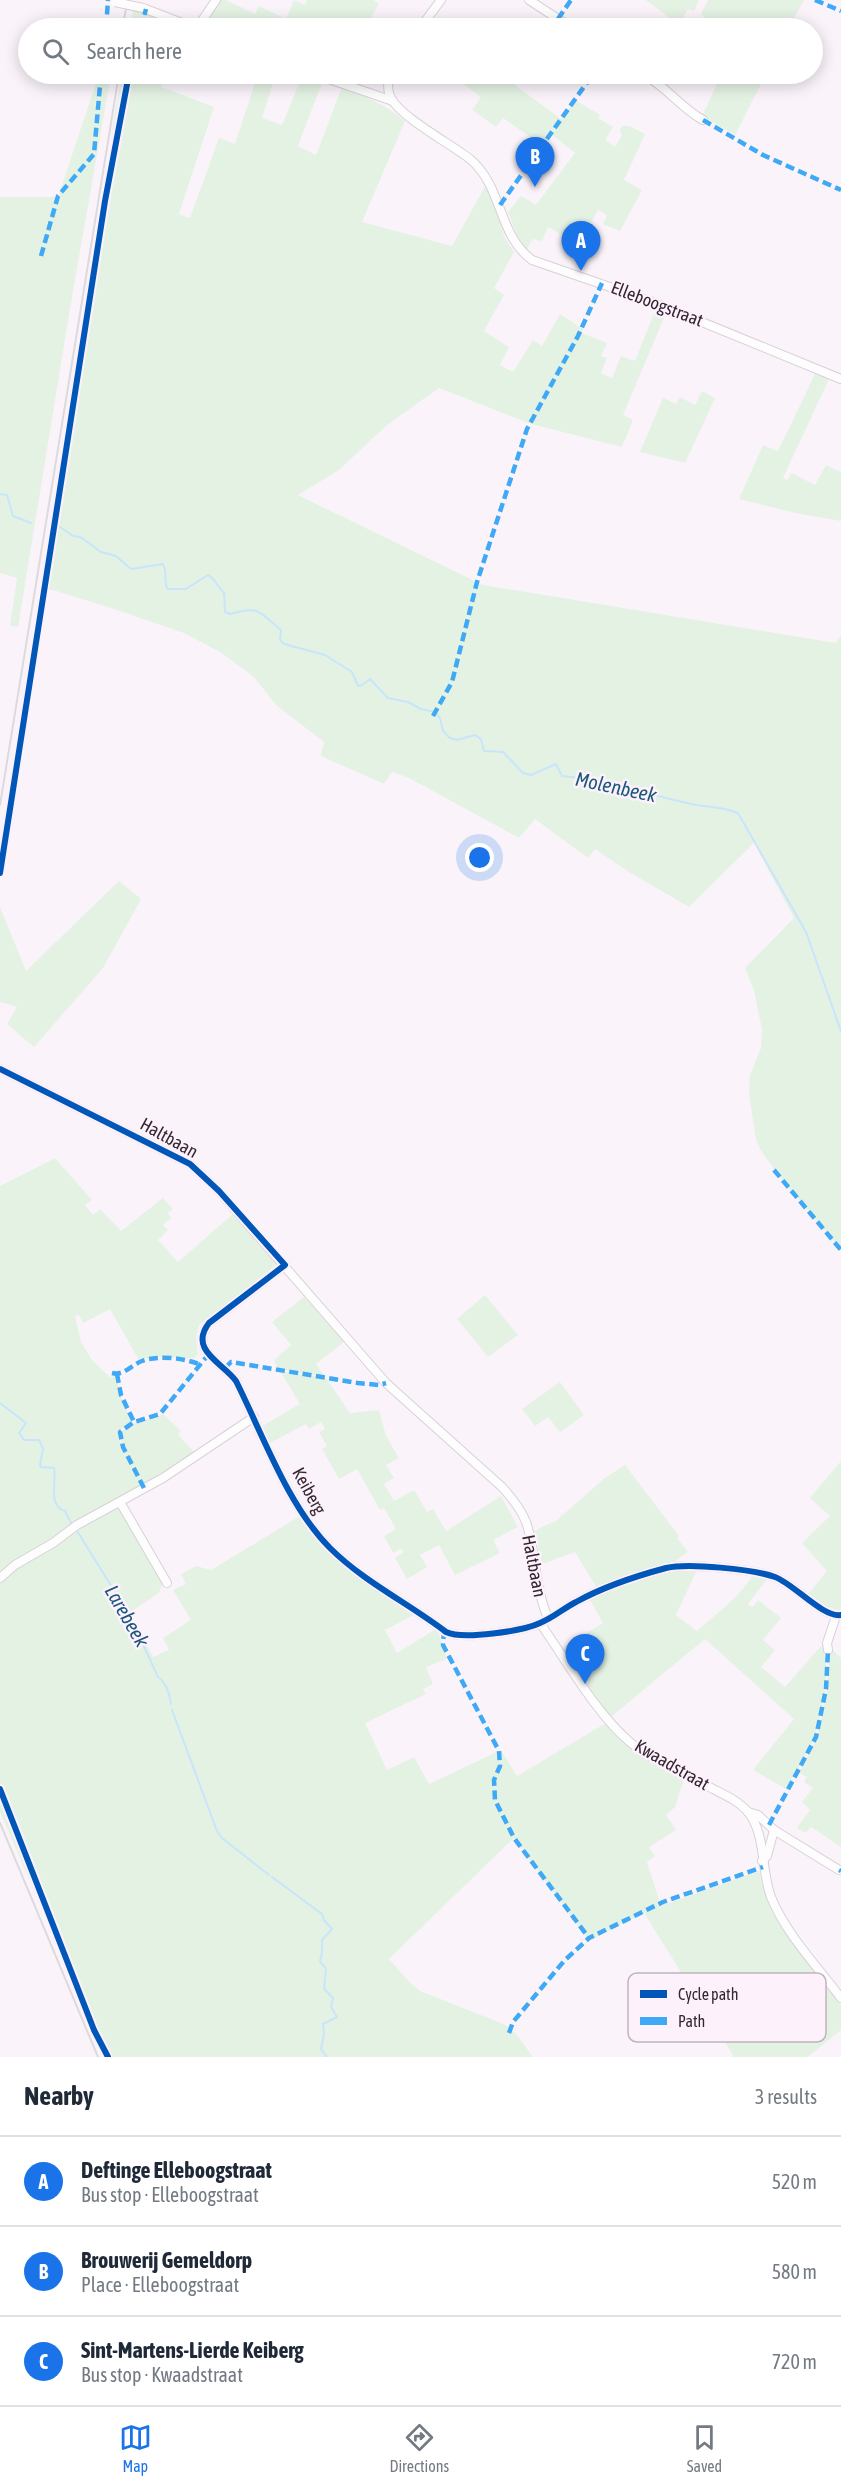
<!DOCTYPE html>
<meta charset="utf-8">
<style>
:root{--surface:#fff;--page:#f6f6f7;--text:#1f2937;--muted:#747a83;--line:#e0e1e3;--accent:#1a73e8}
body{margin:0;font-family:"Asap Condensed",sans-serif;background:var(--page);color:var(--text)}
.you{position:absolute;left:480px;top:858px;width:21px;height:21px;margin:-15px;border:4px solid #fff;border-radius:50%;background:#1a73e8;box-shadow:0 0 0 9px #1a73e833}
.badge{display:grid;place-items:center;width:39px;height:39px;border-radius:50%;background:var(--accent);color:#fff;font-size:20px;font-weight:700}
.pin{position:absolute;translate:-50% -50px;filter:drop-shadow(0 2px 3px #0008)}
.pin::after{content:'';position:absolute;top:32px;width:21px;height:18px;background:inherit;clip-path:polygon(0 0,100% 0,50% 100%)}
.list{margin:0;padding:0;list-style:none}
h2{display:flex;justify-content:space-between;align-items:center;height:78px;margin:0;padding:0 24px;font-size:26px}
h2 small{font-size:20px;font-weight:400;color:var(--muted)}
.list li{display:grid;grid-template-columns:39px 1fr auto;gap:18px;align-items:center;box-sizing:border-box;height:90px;padding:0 24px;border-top:2px solid var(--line)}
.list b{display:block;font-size:22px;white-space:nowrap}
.list p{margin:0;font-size:20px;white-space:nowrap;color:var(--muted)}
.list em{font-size:20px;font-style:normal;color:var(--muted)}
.icon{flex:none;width:33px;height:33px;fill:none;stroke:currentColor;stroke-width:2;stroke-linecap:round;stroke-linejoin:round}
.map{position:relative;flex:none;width:841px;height:2057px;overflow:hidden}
.search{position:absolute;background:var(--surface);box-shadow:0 3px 15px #0003;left:18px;right:18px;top:18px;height:66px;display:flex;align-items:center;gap:15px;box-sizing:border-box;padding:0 21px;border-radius:33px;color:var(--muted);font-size:22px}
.sheet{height:348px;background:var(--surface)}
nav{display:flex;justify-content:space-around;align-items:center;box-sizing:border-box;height:84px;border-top:2px solid var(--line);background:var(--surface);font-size:16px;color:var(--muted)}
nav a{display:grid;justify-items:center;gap:3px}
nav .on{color:var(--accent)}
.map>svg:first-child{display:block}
</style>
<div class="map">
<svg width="841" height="2057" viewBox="0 0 841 2057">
<rect width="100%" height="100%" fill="#faf4fa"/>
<!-- green -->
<g fill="#e4f2e4">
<path d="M219 0H226L255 14 259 6 286 19 294 0 305 5 307 0H373L379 3 368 24 362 20 357 28H318L310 25 308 28H206V18Z"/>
<path d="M646 0H699L694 11 688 9 679 25Z"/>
<path d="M708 0H804L789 28H698L704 16 701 14Z"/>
<path d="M133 10 177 25 176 28H130Z"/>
<path d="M99 74H111L71 303 18 627 10 626 17 578 0 573V197H58Z"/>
<path d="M122 74H164L161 87 214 107 179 214 190 218 219 138 235 144 258 74H276L262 118 282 125 303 74 323 80 298 146 316 155 342 87C365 96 386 105 405 121L362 222 452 246 487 183 505 238 514 252 494 288 504 295 484 331 509 347 500 365 513 372 533 340 542 346 560 314 583 329 582 333 607 343 601 356 607 358 601 373 612 378 621 356 635 361 656 308 666 313 623 415 633 420 622 447 531 424 439 388 387 425 339 470 298 495 483 585 836 643 841 635V1250L776 1172 760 1149 756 1139 749 1095 750 1075 761 1048 762 1030 754 991 745 968 794 918 754 843 689 907 629 872 595 849 588 858 535 819 519 838 409 778 392 772 384 784 321 756 324 742 276 705 254 677 220 652 184 633 114 609 53 590 41 589 115 130H112Z"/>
<path d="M462 74H516L511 82 561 119 542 145 503 118 496 127 472 110 481 97 457 79Z"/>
<path d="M708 74H766L735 135 702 116 719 80Z"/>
<path d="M575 100 600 115 598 118 613 127 605 140 615 147 622 135 620 131 622 126H629L645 134 624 180 642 190 620 231 603 224 607 215 598 210 588 229 572 222 566 237 548 227 542 241 532 239 527 250 518 238 508 212 521 196 536 205 575 153 551 134Z"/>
<path d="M815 374 829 379 783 478 787 480 792 473 815 485 826 465 841 472V521L795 513 739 499 763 445 778 451Z"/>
<path d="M702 391 715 398 685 463 640 452 663 398 676 404 680 397 695 405Z"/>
<path d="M119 881 141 899 103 968 34 1047 7 1024 17 1007 0 1002V907L26 971Z"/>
<path d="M55 1158 92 1200 85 1205 93 1215 100 1209 121 1231 163 1198 173 1209 168 1213 171 1218 163 1225 168 1230 158 1240 178 1262 234 1213 277 1264 199 1325 196 1337 198 1354 194 1358 154 1357 139 1360 110 1309 83 1323 79 1315 75 1316 81 1342 92 1360 110 1377 116 1376 121 1398 132 1421 120 1430 119 1439 143 1486 0 1575V1186Z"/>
<path d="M485 1295 518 1335 488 1357 457 1319Z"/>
<path d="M304 1297 344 1342 316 1364 325 1377 278 1369 274 1360 291 1345 272 1322Z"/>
<path d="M280 1371 326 1378 350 1413 379 1410 386 1436 399 1458 386 1465 394 1478 384 1484 394 1501 414 1490 427 1512 433 1509 446 1531 501 1496 518 1527 493 1540 500 1553 455 1575 439 1545 420 1555 427 1567 407 1579 395 1558 404 1552 401 1549 393 1553 384 1536 396 1529 384 1508 380 1510 357 1469 339 1479 322 1449 327 1446 319 1432 325 1429 321 1422 309 1429 306 1424 270 1443 262 1426 300 1404Z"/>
<path d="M560 1382 584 1415 560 1432 548 1417 535 1426 522 1409Z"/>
<path d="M163 1414 181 1431 178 1435 196 1454 144 1486C136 1471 120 1451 121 1433 129 1419 150 1422 163 1414Z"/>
<path d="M841 1461V1609L839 1610 825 1606 809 1593 827 1571 802 1543 830 1516 810 1498Z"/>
<path d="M625 1465 679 1536 677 1538 688 1552 674 1562 597 1588 575 1552 542 1564 534 1531 557 1520 605 1478Z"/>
<path d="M117 1507H120L163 1581 159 1593 130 1612 153 1657 169 1650 163 1638 191 1620 173 1590 186 1584 181 1574 196 1566 211 1570 300 1516C332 1562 371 1585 416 1614L385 1630 397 1653 436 1629C442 1637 443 1650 447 1659L426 1667 433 1684 423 1689 426 1694 365 1723 387 1770 414 1757 429 1784 501 1750 517 1776 606 1723 643 1756 684 1779 675 1807 666 1815 676 1830 649 1847 655 1856 647 1862 661 1906 759 1871 764 1891 774 1915 841 2005V2030L808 2057H734L644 1913 589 1941 514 1838 389 1959 411 1984 420 1991 506 2025 517 2035 533 2057H106L0 1812V1581L9 1572 75 1530Z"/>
<path d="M681 1569 697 1570 676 1615 697 1631 736 1597 753 1576 768 1578 748 1604 752 1607 758 1600 781 1618 763 1640 775 1650 761 1667 785 1687 821 1646C833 1662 821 1717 815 1736 808 1754 795 1772 786 1789L753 1770 794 1719 705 1639 611 1717 562 1648 603 1623 589 1598 662 1573Z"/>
<path d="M830 1647 841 1658V1847L811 1827 805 1833 797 1828 810 1810 802 1802 813 1788 804 1782 807 1777 799 1773 817 1738 827 1693Z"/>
</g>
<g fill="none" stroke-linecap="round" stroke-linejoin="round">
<!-- stream -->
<g stroke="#c8e5fb" stroke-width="2">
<path d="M0 494 7 495 13 516 31 523"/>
<path d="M56 528 60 527 73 536"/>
<path d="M75 536 82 538 101 552 116 556 131 569 163 564 165 570 166 586 168 589H186L208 575C216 579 217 587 224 593L225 612 230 614C261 605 258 612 281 630L280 640 284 644 325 655 352 672 358 686 362 685 370 679 388 698 408 702 421 709 435 712 440 718 443 731 450 738 457 740 475 735 481 739 484 751 503 752 523 773 531 775 556 764 562 776C608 780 652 796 696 805 711 807 724 807 738 813L806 932 841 1031"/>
<path d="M0 1403 26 1423 19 1433 24 1440H39L43 1449 40 1465 41 1467 54 1468C57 1482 47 1505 65 1511L72 1525"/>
<path d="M77 1531 130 1616 158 1677C166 1682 170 1695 171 1704"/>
<path d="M172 1710 217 1831 222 1838 269 1875"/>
<path d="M272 1877 322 1914 324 1920 332 1929 322 1940V1953L320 1961 326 1969 324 1989 333 1998 331 2007 337 2017 323 2024 324 2035 321 2049 327 2057"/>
</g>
<!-- minor casing -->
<g stroke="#d9d0d8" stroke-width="10">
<g id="minor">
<path d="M529 0 572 28"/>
<path d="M143 8 195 28"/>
<path d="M197 28 216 0"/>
<path d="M420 28 441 0"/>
<path d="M314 74 393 101"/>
<path d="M390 74C388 81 387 89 390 96 398 116 451 144 470 159 504 188 497 234 532 260L653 302 841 379"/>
<path d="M643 74C666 86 681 108 703 120"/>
<path d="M0 1069 190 1164 219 1191 386 1383 502 1487C512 1498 521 1509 526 1522 537 1554 534 1586 548 1618"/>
<path d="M285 1265 209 1323C188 1350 223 1363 236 1381 263 1435 288 1506 330 1548 364 1582 408 1603 446 1632 463 1640 523 1631 540 1623 553 1618 564 1608 576 1602 603 1587 636 1576 666 1568 688 1563 753 1569 775 1577 794 1584 823 1618 841 1615"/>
<path d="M120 1502 167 1583"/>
<path d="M0 1578 15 1565 53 1543 77 1525 163 1478 254 1417"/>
<path d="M540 1623C566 1660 597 1715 631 1743 656 1763 688 1775 715 1790 727 1796 740 1802 749 1813 766 1836 761 1871 771 1897 786 1934 817 1966 841 1998"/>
<path d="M828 1650 827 1643 836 1616"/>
<path d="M748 1812 758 1815 774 1830 839 1870"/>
<path d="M762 1861 767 1856 774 1830"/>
</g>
</g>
<!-- minor -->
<use href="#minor" stroke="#fefdfe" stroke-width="8"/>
<!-- rail -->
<g stroke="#dcdadc" stroke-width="2">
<path d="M122 28 128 0"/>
<path d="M0 805 119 74"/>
<path d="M0 1823 98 2057"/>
</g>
<!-- minor-bridge casing -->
<g stroke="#d9d0d8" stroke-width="10" stroke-linecap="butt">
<path id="minor-bridge" d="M115 2 143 8"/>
</g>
<!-- minor-bridge -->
<use href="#minor-bridge" stroke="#fefdfe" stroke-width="8"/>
<!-- quiet -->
<g stroke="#3fa9f5" stroke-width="4.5" stroke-dasharray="9 4.5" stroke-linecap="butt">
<path d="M815 0 841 11"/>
<path d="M558 19 571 0"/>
<path d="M106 28 108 0"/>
<path d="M141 28 146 9"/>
<path d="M703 120 763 155 841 190"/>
<path d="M500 205 593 74"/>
<path d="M41 256 58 196 94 154 101 74"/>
<path d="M433 716 452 682 477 582 527 429 578 336 602 283"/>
<path d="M774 1170 841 1250"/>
<path d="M225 1368 231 1362 358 1383 379 1385 386 1383"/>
<path d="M112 1373C124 1376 131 1365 142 1361 157 1355 184 1358 199 1364"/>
<path d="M117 1374 121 1395 134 1422"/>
<path d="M144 1488 123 1447 120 1432 134 1422 160 1414 208 1355"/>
<path d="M444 1630 443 1645 499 1751 500 1766 494 1780 495 1800 514 1838 589 1938"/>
<path d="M769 1825 816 1737 826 1689 828 1650"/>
<path d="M839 1870 841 1871"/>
<path d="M509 2033 513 2022 564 1961 589 1938 663 1902 763 1867"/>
</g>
<!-- cycleway casing -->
<g stroke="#fdf1fc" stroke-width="10">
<g id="cycleway">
<path d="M0 873 105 201 129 74"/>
<path d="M0 1069 190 1164 219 1191 285 1265 209 1323C188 1350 223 1363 236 1381 263 1435 288 1506 330 1548 364 1582 408 1603 446 1632 463 1640 523 1631 540 1623 553 1618 564 1608 576 1602 603 1587 636 1576 666 1568 688 1563 753 1569 775 1577 794 1584 823 1618 841 1615"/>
<path d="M0 1789 94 2030 108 2057"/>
</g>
</g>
<!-- cycleway -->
<use href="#cycleway" stroke="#0057b8" stroke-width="6"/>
</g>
<g text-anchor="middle" stroke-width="5" stroke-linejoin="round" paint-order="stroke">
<!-- street labels -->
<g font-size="18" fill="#332732" stroke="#fdf1fc">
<text transform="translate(657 304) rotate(21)" y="6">Elleboogstraat</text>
<text transform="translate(169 1138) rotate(29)" y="6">Haltbaan</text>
<text transform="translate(309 1491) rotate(61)" y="6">Keiberg</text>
<text transform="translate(534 1566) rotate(79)" y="6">Haltbaan</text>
<text transform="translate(672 1765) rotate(30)" y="6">Kwaadstraat</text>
</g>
<!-- water labels -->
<g font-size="20" font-style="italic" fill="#19587b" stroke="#fdf1fc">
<text transform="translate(616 787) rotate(12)" y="7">Molenbeek</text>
<text transform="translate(127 1616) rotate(60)" y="7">Larebeek</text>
</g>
</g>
<!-- legend -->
<rect x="628" y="1973" width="198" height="69" rx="9" fill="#fdf1fc" stroke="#c0b4bf" stroke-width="1.5"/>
<rect x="640" y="1990" width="27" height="8" fill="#0057b8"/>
<rect x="640" y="2017" width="27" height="8" fill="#3fa9f5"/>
<g font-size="16" fill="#332732">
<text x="678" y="2000">Cycle path</text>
<text x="678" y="2027">Path</text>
</g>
</svg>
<div class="you"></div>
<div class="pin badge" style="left:581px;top:271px">A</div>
<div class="pin badge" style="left:535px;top:187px">B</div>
<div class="pin badge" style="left:585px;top:1684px">C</div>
<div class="search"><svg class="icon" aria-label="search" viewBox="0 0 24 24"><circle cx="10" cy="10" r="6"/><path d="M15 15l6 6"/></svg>Search here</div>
</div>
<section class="sheet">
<h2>Nearby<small>3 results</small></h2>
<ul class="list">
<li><span class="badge">A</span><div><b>Deftinge Elleboogstraat</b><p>Bus stop · Elleboogstraat</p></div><em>520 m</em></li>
<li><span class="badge">B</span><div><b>Brouwerij Gemeldorp</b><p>Place · Elleboogstraat</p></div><em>580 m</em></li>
<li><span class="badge">C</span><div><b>Sint-Martens-Lierde Keiberg</b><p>Bus stop · Kwaadstraat</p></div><em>720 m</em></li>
</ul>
</section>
<nav>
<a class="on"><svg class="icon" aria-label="map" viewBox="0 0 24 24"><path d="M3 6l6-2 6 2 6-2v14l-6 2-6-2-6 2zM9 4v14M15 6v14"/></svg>Map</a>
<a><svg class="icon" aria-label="directions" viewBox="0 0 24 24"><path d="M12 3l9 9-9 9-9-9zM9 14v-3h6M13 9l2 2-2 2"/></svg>Directions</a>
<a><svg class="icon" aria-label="saved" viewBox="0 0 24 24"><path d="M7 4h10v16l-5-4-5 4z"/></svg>Saved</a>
</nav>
